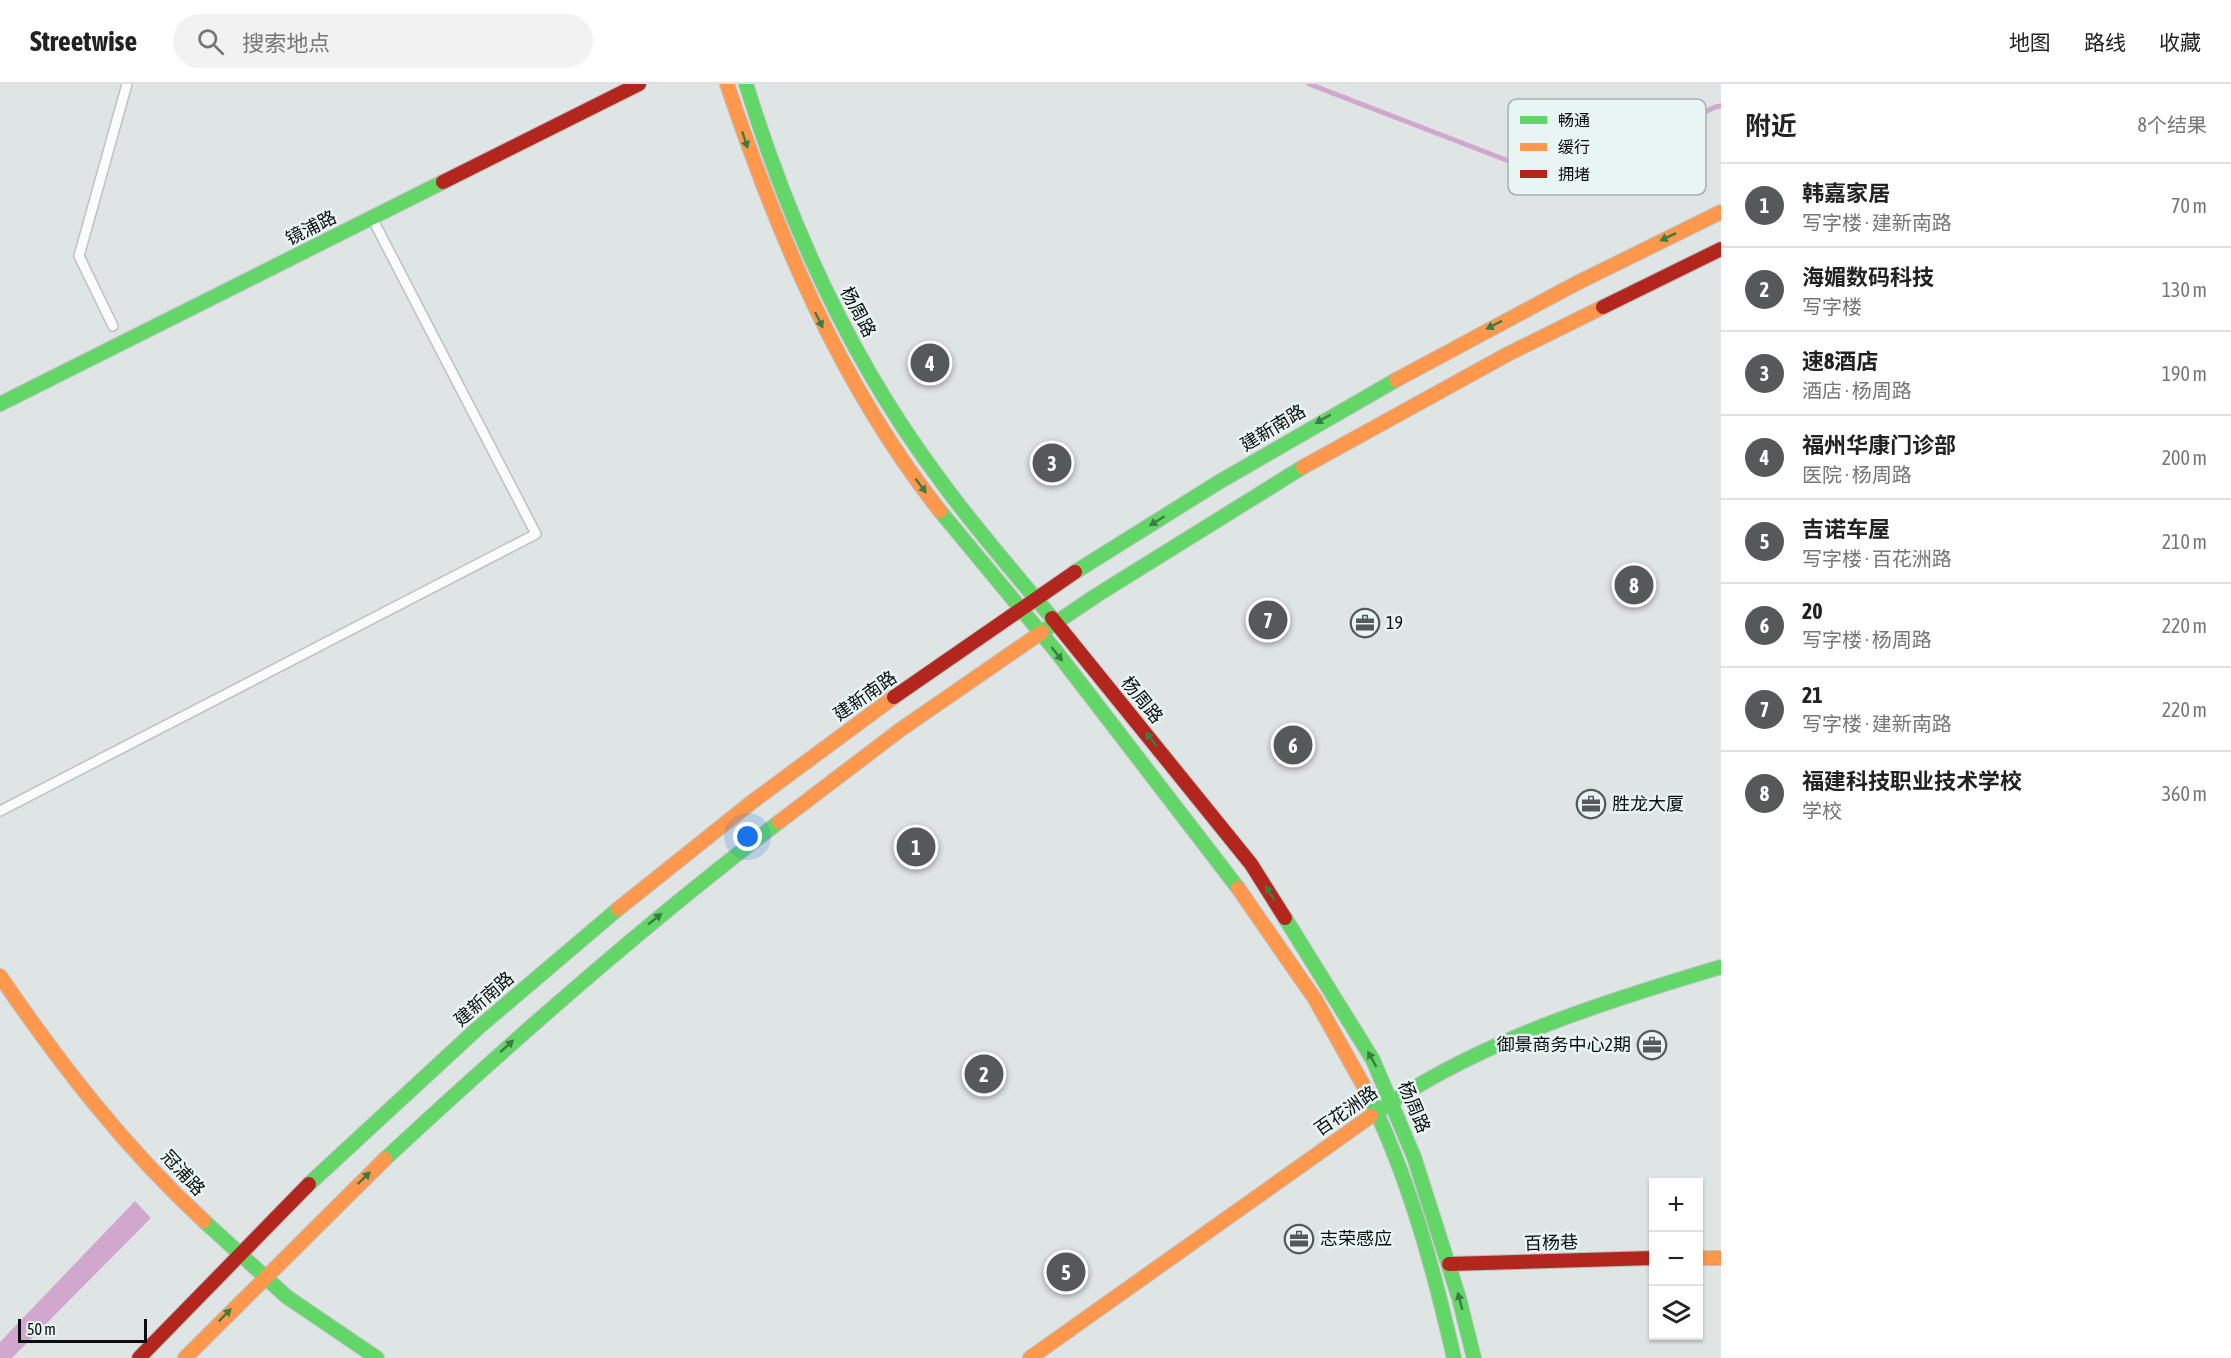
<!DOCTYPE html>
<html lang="zh">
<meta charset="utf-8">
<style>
:root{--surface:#fff;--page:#f2f2f2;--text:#222;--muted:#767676;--line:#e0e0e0;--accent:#555959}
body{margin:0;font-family:"Asap Condensed","Noto Sans SC",sans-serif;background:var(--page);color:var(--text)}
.controls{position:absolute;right:18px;bottom:18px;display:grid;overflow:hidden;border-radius:0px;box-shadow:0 2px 4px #0004}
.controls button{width:54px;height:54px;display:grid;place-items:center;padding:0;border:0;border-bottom:2px solid var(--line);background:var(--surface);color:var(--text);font:30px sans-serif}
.scale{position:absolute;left:18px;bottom:15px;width:129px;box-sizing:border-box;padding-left:6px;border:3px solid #0a0e0e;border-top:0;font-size:16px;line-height:21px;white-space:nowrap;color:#0a0e0e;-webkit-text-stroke:4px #e9f4f4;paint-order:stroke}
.you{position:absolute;left:748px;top:753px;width:21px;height:21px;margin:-15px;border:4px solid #fff;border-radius:50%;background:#1a73e8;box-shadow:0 0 0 9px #1a73e833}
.badge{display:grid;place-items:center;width:39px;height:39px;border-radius:50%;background:var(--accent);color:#fff;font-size:20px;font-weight:700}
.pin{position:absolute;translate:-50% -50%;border:3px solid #fff;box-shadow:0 2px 6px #0006}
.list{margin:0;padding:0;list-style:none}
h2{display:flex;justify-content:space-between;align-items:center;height:78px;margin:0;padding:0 24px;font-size:26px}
h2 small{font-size:20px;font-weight:400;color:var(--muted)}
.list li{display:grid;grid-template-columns:39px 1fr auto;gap:18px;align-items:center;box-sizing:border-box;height:84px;padding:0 24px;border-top:2px solid var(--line)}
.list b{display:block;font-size:22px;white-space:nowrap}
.list p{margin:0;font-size:20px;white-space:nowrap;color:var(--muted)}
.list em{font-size:20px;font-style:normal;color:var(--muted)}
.icon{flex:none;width:33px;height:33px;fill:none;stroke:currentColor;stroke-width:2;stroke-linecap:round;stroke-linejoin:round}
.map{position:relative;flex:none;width:1721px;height:1274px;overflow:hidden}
header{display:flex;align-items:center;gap:36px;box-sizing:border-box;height:84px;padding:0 30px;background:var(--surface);border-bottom:2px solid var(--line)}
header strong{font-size:28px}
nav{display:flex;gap:33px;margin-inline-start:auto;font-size:21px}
.search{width:420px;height:54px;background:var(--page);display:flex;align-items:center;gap:15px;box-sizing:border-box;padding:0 21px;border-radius:33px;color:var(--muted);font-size:22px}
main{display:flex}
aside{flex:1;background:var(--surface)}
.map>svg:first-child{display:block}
</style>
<header>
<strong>Streetwise</strong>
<div class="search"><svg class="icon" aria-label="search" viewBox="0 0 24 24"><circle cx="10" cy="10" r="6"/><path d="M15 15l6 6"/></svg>搜索地点</div>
<nav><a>地图</a><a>路线</a><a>收藏</a></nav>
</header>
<main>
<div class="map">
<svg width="1721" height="1274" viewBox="0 0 1721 1274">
<rect width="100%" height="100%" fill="#dfe4e4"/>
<!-- water -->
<path fill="#d2a7ce" d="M135 1117 151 1134 12 1274H0V1258Z"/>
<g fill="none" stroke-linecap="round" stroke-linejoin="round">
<!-- stream -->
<path stroke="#d2a7ce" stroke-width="5" d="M1309 0 1514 79 1546 88 1599 80 1715 23 1721 22"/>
<!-- lane casing -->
<g stroke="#bdc1c1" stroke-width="12">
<g id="lane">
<path d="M113 242 79 172 127 0"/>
<path d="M0 727 536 450 373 136"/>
</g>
</g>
<!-- fast casing -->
<g stroke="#bdc1c1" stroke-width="16">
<g id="fast">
<path d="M746 0C789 140 850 275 938 393 973 442 1014 488 1052 534"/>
<path d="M0 320 443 98"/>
<path d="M940 427 1055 566 1238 804"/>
<path d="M1075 488 1219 398 1396 296"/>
<path d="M1042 548 1097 511 1303 383"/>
<path d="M1285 834 1373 976 1414 1073 1459 1214 1474 1274"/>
<path d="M1366 1006C1408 1091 1433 1182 1454 1274"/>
<path d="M1371 1032C1475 958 1600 919 1721 883"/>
<path d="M385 1075C512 957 641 843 779 738"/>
<path d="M309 1100 478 944 618 825"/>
<path d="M204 1137 287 1213 377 1274"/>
</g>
</g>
<!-- slow casing -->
<g stroke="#bdc1c1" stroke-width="16">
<g id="slow">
<path d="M727 0C778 152 840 300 940 427"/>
<path d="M1396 296 1575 200 1721 128"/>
<path d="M1303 383 1508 270 1603 223"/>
<path d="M779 738 900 646 1042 548"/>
<path d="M1238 804 1315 915 1366 1006"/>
<path d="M618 825 752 718 894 613"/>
<path d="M0 892C60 980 125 1064 204 1137"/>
<path d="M1698 1174H1721"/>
<path d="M185 1274 385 1075"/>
<path d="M1030 1274 1371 1032"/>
</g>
</g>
<!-- jam casing -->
<g stroke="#bdc1c1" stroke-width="16">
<g id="jam">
<path d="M443 98 639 0"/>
<path d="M1603 223 1721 165"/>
<path d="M1052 534 1251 780 1285 834"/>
<path d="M894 613 1075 488"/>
<path d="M1449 1180 1654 1174"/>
<path d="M139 1274 309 1100"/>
</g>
</g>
<!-- lane -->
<use href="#lane" stroke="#fafbfb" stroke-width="9"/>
<!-- fast -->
<use href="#fast" stroke="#63d668" stroke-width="14"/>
<!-- slow -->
<use href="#slow" stroke="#ff974d" stroke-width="14"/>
<!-- jam -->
<use href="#jam" stroke="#b3261e" stroke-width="14"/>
</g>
<!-- one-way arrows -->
<defs><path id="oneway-solid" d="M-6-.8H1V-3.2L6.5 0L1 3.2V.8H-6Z" transform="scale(1.5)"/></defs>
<g fill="#3b7c40">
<use href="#oneway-solid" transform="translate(745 56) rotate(72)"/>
<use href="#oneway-solid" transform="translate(1668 153) rotate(154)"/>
<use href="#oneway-solid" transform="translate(819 236) rotate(64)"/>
<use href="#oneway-solid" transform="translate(1494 241) rotate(153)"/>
<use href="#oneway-solid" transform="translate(1323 335) rotate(150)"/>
<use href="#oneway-solid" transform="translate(921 402) rotate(53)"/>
<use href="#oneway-solid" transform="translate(1157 437) rotate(148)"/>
<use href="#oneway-solid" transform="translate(1057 570) rotate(52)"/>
<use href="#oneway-solid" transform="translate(1151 655) rotate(-129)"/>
<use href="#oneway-solid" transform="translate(1270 809) rotate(-123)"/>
<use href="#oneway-solid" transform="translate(655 835) rotate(-39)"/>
<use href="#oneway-solid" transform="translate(507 962) rotate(-42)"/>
<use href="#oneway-solid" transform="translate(1372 975) rotate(-119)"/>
<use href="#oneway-solid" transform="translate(364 1094) rotate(-44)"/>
<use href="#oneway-solid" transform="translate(1460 1217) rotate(-105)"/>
<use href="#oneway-solid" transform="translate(225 1231) rotate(-46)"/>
</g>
<!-- icons -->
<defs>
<g id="office-ring" transform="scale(1.5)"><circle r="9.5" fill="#e9f4f4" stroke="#555959" stroke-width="1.5"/><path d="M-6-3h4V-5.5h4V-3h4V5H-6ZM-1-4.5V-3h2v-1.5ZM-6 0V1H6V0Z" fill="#555959"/></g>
</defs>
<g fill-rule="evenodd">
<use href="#office-ring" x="1365" y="539"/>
<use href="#office-ring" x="1591" y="720"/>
<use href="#office-ring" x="1652" y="961"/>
<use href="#office-ring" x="1299" y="1155"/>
</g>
<g text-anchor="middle" stroke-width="5" stroke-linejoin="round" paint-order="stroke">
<!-- street labels -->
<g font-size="18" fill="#0a0e0e" stroke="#e9f4f4">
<text transform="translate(311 144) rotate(-27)" y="6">镜浦路</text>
<text transform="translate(858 228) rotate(62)" y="6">杨周路</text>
<text transform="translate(1273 344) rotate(-31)" y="6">建新南路</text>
<text transform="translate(865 612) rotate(-35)" y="6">建新南路</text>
<text transform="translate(1142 616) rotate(51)" y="6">杨周路</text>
<text transform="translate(484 915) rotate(-41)" y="6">建新南路</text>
<text transform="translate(1414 1023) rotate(67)" y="6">杨周路</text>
<text transform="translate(1346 1027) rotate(-35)" y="6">百花洲路</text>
<text transform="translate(183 1089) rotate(47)" y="6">冠浦路</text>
<text transform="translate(1551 1159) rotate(-2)" y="6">百杨巷</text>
</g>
<!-- poi labels -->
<g font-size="18" fill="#0a0e0e" stroke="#e9f4f4" text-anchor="start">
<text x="1386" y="545">19</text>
<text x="1612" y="726">胜龙大厦</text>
<text x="1631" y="967" text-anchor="end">御景商务中心2期</text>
<text x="1320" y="1161">志荣感应</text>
</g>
</g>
<!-- legend -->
<rect x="1508" y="15" width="198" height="96" rx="9" fill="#e9f4f4" stroke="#a6afaf" stroke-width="1.5"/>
<rect x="1520" y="32" width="27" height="8" fill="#63d668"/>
<rect x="1520" y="59" width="27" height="8" fill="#ff974d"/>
<rect x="1520" y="86" width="27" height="8" fill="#b3261e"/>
<g font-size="16" fill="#0a0e0e">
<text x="1558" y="42">畅通</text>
<text x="1558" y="69">缓行</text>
<text x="1558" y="96">拥堵</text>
</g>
</svg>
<div class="controls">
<button>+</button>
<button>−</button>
<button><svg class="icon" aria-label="layers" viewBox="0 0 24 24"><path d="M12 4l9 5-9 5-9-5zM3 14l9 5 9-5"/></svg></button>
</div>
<div class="scale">50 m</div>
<div class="you"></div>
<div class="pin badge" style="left:916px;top:763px">1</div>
<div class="pin badge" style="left:984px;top:990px">2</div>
<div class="pin badge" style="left:1052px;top:379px">3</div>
<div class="pin badge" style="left:930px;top:279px">4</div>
<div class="pin badge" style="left:1066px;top:1188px">5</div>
<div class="pin badge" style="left:1293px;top:661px">6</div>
<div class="pin badge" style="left:1268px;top:536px">7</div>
<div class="pin badge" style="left:1634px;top:501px">8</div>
</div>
<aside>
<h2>附近<small>8个结果</small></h2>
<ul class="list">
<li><span class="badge">1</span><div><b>韩嘉家居</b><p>写字楼 · 建新南路</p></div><em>70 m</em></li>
<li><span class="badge">2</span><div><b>海媚数码科技</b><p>写字楼</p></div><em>130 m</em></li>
<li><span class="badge">3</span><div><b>速8酒店</b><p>酒店 · 杨周路</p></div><em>190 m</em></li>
<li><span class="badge">4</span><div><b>福州华康门诊部</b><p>医院 · 杨周路</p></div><em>200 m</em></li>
<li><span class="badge">5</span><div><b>吉诺车屋</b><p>写字楼 · 百花洲路</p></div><em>210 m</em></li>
<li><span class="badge">6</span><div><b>20</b><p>写字楼 · 杨周路</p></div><em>220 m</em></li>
<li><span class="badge">7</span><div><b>21</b><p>写字楼 · 建新南路</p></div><em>220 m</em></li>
<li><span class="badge">8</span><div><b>福建科技职业技术学校</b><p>学校</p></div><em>360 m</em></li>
</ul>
</aside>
</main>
